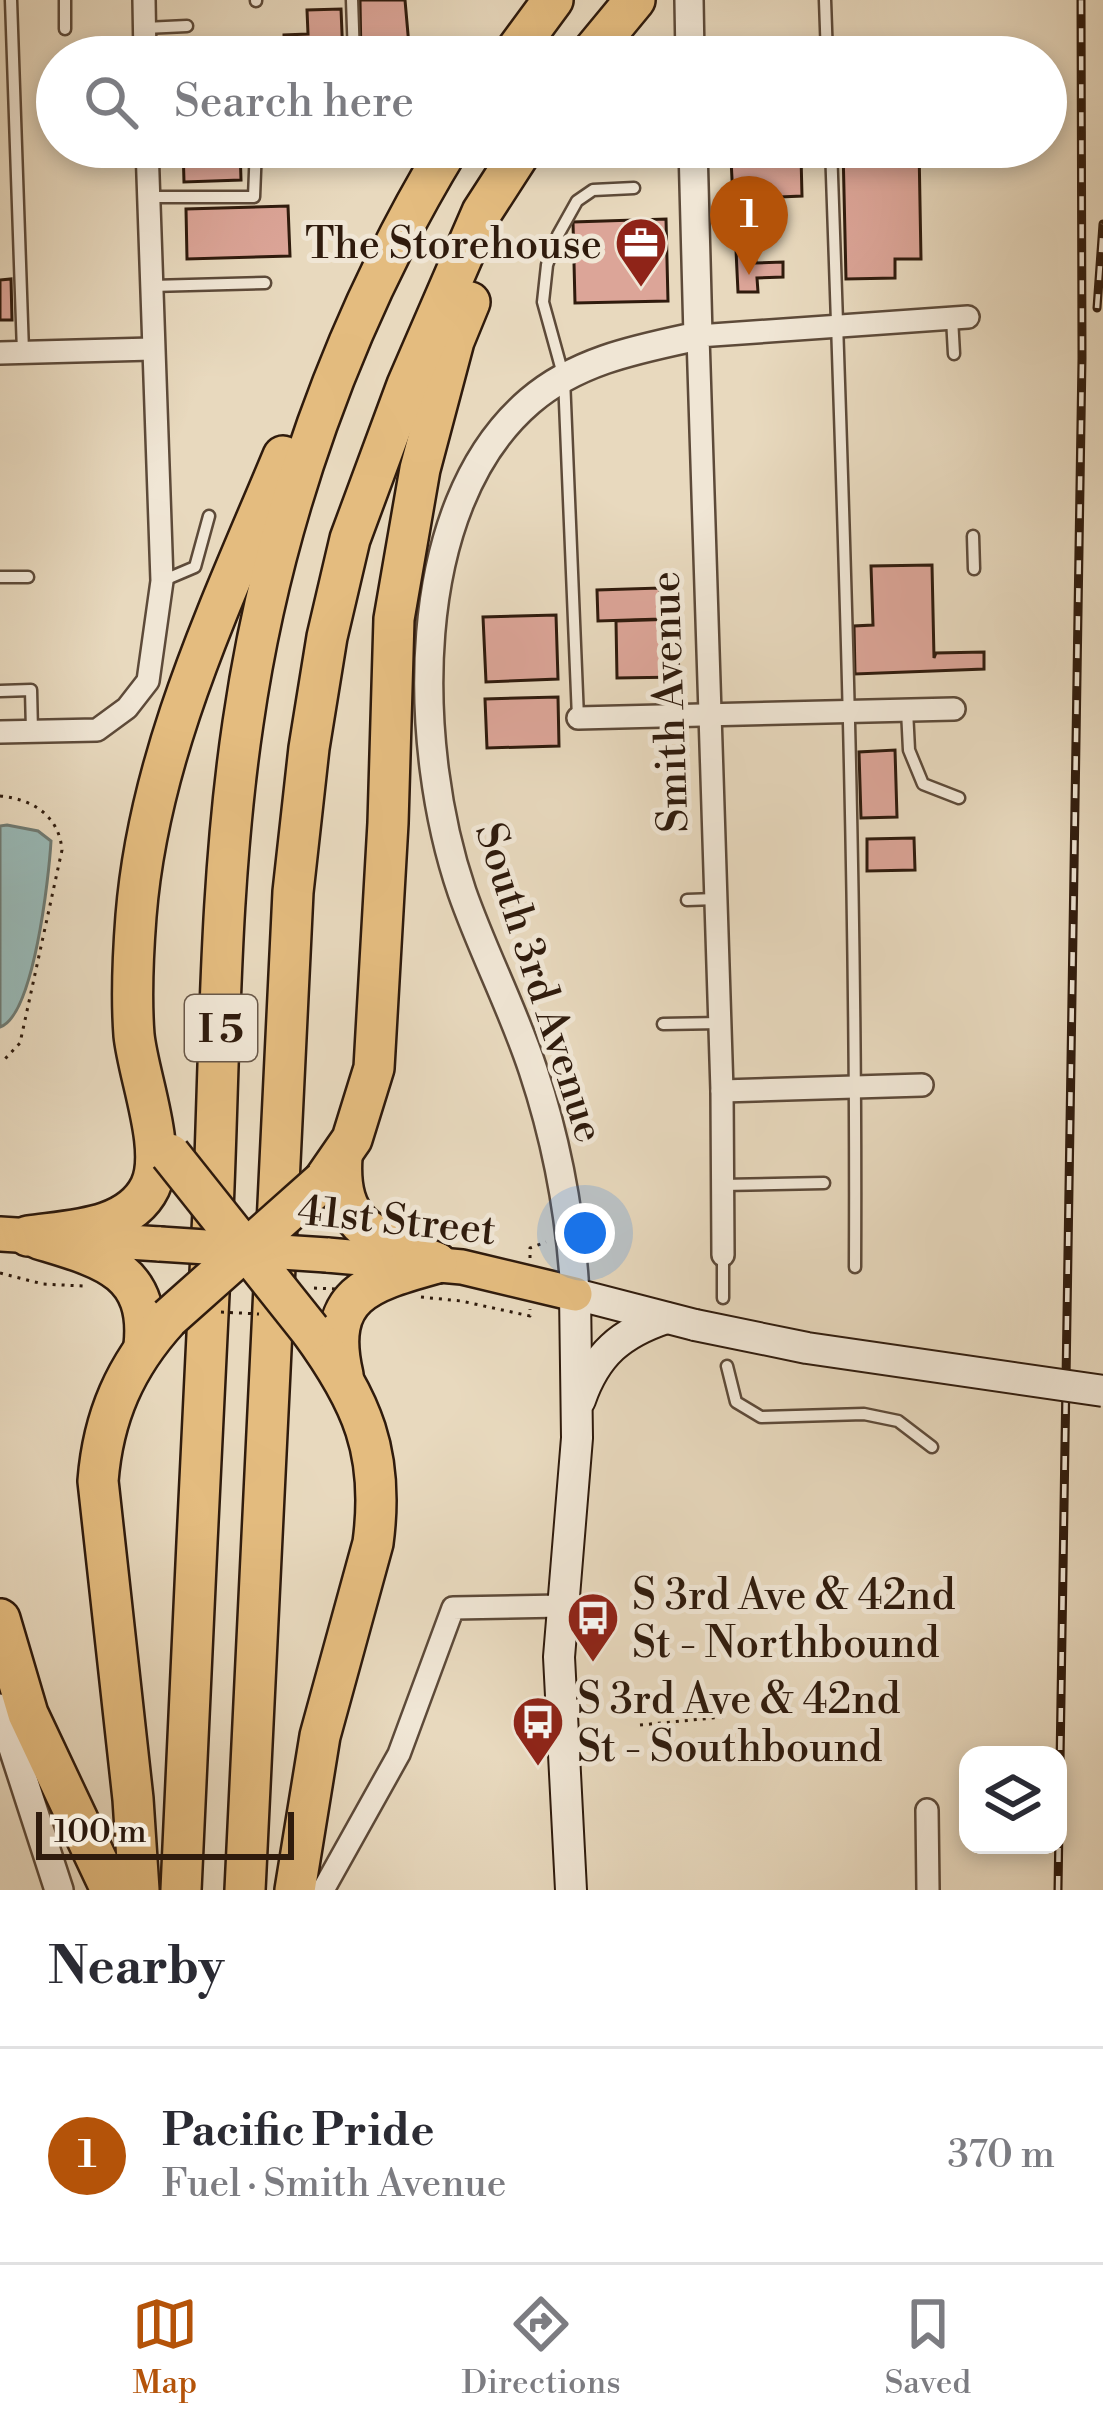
<!DOCTYPE html>
<meta charset="utf-8">
<style>
:root{--surface:#fff;--page:#f2f2f3;--text:#2b2b33;--muted:#7c7c81;--line:#e1e1e2;--accent:#b45309}
body{margin:0;font-family:"Libre Bodoni",serif;background:var(--page);color:var(--text)}
.controls{position:absolute;right:36px;bottom:36px;display:grid;overflow:hidden;border-radius:24px;box-shadow:0 6px 18px #0003}
.controls button{width:108px;height:108px;display:grid;place-items:center;padding:0;border:0;border-bottom:3px solid var(--line);background:var(--surface);color:var(--text);font:60px sans-serif}
.scale{position:absolute;left:36px;bottom:30px;width:258px;box-sizing:border-box;padding-left:12px;border:6px solid #2f1b0d;border-top:0;font-size:33px;line-height:42px;white-space:nowrap;color:#2f1b0d;-webkit-text-stroke:9px #f0e6d5;paint-order:stroke}
.you{position:absolute;left:585px;top:1233px;width:42px;height:42px;margin:-30px;border:9px solid #fff;border-radius:50%;background:#1a73e8;box-shadow:0 0 0 18px #1a73e833}
.badge{display:grid;place-items:center;width:78px;height:78px;border-radius:50%;background:var(--accent);color:#fff;font-size:39px;font-weight:700}
.pin{position:absolute;translate:-50% -99px;filter:drop-shadow(0 3px 6px #0008)}
.pin::after{content:'';position:absolute;top:63px;width:42px;height:36px;background:inherit;clip-path:polygon(0 0,100% 0,50% 100%)}
.list{margin:0;padding:0;list-style:none}
h2{display:flex;justify-content:space-between;align-items:center;height:156px;margin:0;padding:0 48px;font-size:51px}
h2 small{font-size:39px;font-weight:400;color:var(--muted)}
.list li{display:grid;grid-template-columns:78px 1fr auto;gap:36px;align-items:center;box-sizing:border-box;height:216px;padding:0 48px;border-top:3px solid var(--line)}
.list b{display:block;font-size:45px;white-space:nowrap}
.list p{margin:0;font-size:39px;white-space:nowrap;color:var(--muted)}
.list em{font-size:39px;font-style:normal;color:var(--muted)}
.icon{flex:none;width:66px;height:66px;fill:none;stroke:currentColor;stroke-width:2;stroke-linecap:round;stroke-linejoin:round}
.map{position:relative;flex:none;width:1103px;height:1890px;overflow:hidden}
.search{position:absolute;background:var(--surface);box-shadow:0 6px 18px #0003;left:36px;right:36px;top:36px;height:132px;display:flex;align-items:center;gap:30px;box-sizing:border-box;padding:0 42px;border-radius:66px;color:var(--muted);font-size:45px}
.sheet{height:372px;background:var(--surface)}
nav{display:flex;justify-content:space-around;align-items:center;box-sizing:border-box;height:168px;border-top:3px solid var(--line);background:var(--surface);font-size:33px;color:var(--muted)}
nav a{display:grid;justify-items:center;gap:6px}
nav .on{color:var(--accent)}
.map>svg:first-child{display:block}
</style>
<div class="map">
<svg width="1103" height="1890" viewBox="0 0 1103 1890">
<rect width="100%" height="100%" fill="#e8d9be"/>
<filter id="stains"><feTurbulence type="fractalNoise" baseFrequency=".00167" numOctaves="4"/><feColorMatrix values="0 0 0 0 .2 0 0 0 0 .09 0 0 0 0 .02 0 0 0 .5 -.17"/></filter>
<radialGradient id="worn" r=".72"><stop offset=".6" stop-color="#630" stop-opacity="0"/><stop offset="1" stop-color="#630" stop-opacity=".3"/></radialGradient>
<!-- water -->
<path fill="#98b9b7" stroke="#6e7a73" stroke-width="3" d="M7 825 38 831 51 841C49 876 34 1016 0 1027V826Z"/>
<!-- building -->
<g fill="#dca598" stroke="#2f1b0d" stroke-width="3">
<path d="M360 0H405L410 57H361Z"/>
<path d="M341 9 343 57H284V35L308 34 307 10Z"/>
<path d="M183 147H240L241 180 184 182Z"/>
<path d="M919 147 921 259H895V278L846 279 843 148Z"/>
<path d="M801 156 802 196 733 199 731 159Z"/>
<path d="M288 206 290 256 187 259 186 209Z"/>
<path d="M666 219 668 301 575 303 573 222Z"/>
<path d="M755 249 756 263 783 262V277L757 278 758 292H738L736 250Z"/>
<path d="M11 279 12 320H0V280Z"/>
<path d="M932 565 934 658 936 653 984 652V669L855 674 854 626 873 625 871 566Z"/>
<path d="M660 588 661 619 598 621 597 590Z"/>
<path d="M556 615 558 679 486 682 483 617Z"/>
<path d="M677 619 679 677 617 678 616 621Z"/>
<path d="M558 697 559 746 487 748 485 699Z"/>
<path d="M895 750 897 817 861 818 859 752Z"/>
<path d="M914 838 915 870 867 871V839Z"/>
</g>
<g fill="none" stroke-linecap="round" stroke-linejoin="round">
<!-- service casing -->
<g stroke="#5d4a39" stroke-width="15">
<g id="service">
<path d="M11 0 23 352"/>
<path d="M65 0V29"/>
<path d="M256 0V1"/>
<path d="M352 0 354 57"/>
<path d="M825 0 827 57"/>
<path d="M145 28 187 26"/>
<path d="M257 57V50"/>
<path d="M831 147C844 520 857 894 855 1267"/>
<path d="M149 197H254L256 147"/>
<path d="M151 286 265 283"/>
<path d="M952 318 954 354"/>
<path d="M973 536 974 569"/>
<path d="M0 577H28"/>
<path d="M162 581 195 567 209 516"/>
<path d="M0 691 31 690 32 731"/>
<path d="M907 710 909 750 923 784 959 798"/>
<path d="M578 718 564 378 543 302 547 265 558 235 577 201 593 190 634 188"/>
<path d="M687 900 716 899"/>
<path d="M663 1024 720 1023"/>
<path d="M722 1185 824 1183"/>
<path d="M723 1298V1255"/>
<path d="M727 1366 736 1402 761 1417 864 1414 898 1421 932 1447"/>
</g>
</g>
<!-- minor casing -->
<g stroke="#5d4a39" stroke-width="26">
<g id="minor">
<path d="M144 0 145 57"/>
<path d="M0 353 152 349"/>
<path d="M578 718 954 709"/>
<path d="M0 732 97 730 127 708 148 681 162 581 147 147"/>
<path d="M722 1091 922 1085"/>
<path d="M723 1255 722 1091 698 336 968 317"/>
<path d="M927 1810 928 1890"/>
<path d="M323 1890 399 1754 453 1608 562 1606"/>
</g>
</g>
<!-- tertiary casing -->
<g stroke="#5d4a39" stroke-width="32">
<g id="tertiary">
<path d="M689 0 690 57"/>
<path d="M575 1294C571 1218 557 1142 533 1070 513 1009 483 952 462 892 413 749 405 508 530 401 578 360 638 349 698 336L693 147"/>
<path d="M0 1708 59 1890"/>
</g>
</g>
<!-- secondary casing -->
<g stroke="#2f1b0d" stroke-width="34">
<g id="secondary">
<path d="M580 1400C596 1354 621 1333 666 1318"/>
<path d="M571 1890 559 1657 577 1438 575 1294 695 1325"/>
</g>
</g>
<!-- primary casing -->
<g stroke="#2f1b0d" stroke-width="38">
<g id="primary">
<path d="M0 1234 160 1244"/>
<path d="M327 1255 462 1267 575 1294"/>
</g>
</g>
<!-- motorway casing -->
<g stroke="#2f1b0d" stroke-width="44">
<g id="motorway">
<path d="M511 57 553 0"/>
<path d="M588 57 635 0"/>
<path d="M342 1157C337 1231 378 1238 437 1263"/>
<path d="M323 1181 352 1139 374 1068 388 823 394 619 420 469 454 341 470 302"/>
<path d="M28 1236C69 1230 129 1230 150 1187 168 1150 138 1076 134 1035 131 996 133 955 136 916 149 753 221 605 283 456"/>
<path d="M39 1239C101 1258 152 1269 144 1346"/>
<path d="M343 1375C324 1293 370 1282 437 1263"/>
<path d="M0 1619 28 1714 111 1890"/>
<path d="M139 1890 133 1799 98 1481C103 1417 125 1366 169 1318"/>
<path d="M181 1890C191 1664 202 1437 213 1211 220 1049 219 884 243 723 272 521 343 321 449 147"/>
<path d="M245 1890 293 892 309 748 327 637 350 539 407 385 482 212 524 147"/>
<path d="M295 1890 320 1736 373 1543C385 1453 362 1401 310 1330"/>
</g>
</g>
<!-- path -->
<g stroke="#2f1b0d" stroke-width="3" stroke-dasharray="3 6" stroke-linecap="butt">
<path d="M0 796C33 799 59 816 62 850L20 1043 4 1060"/>
<path d="M530 1258V1248L546 1242"/>
<path d="M0 1273 43 1284 83 1286"/>
<path d="M421 1297 461 1301 530 1316V1309"/>
<path d="M640 1725 723 1717"/>
</g>
<!-- service -->
<use href="#service" stroke="#f0e6d5" stroke-width="10"/>
<!-- minor -->
<use href="#minor" stroke="#f0e6d5" stroke-width="21"/>
<!-- tertiary -->
<use href="#tertiary" stroke="#f0e6d5" stroke-width="27"/>
<!-- secondary -->
<use href="#secondary" stroke="#f0e6d5" stroke-width="30"/>
<!-- primary -->
<use href="#primary" stroke="#e4bc7f" stroke-width="33"/>
<!-- motorway -->
<use href="#motorway" stroke="#e4bc7f" stroke-width="39"/>
<!-- rail casing -->
<g stroke="#2f1b0d" stroke-width="9">
<g id="rail">
<path d="M1097 308 1103 224"/>
<path d="M1058 1890 1082 358 1081 0"/>
</g>
</g>
<!-- rail -->
<use href="#rail" stroke="#f0e6d5" stroke-width="4.5" stroke-dasharray="14" stroke-linecap="butt"/>
<!-- secondary-bridge casing -->
<g stroke="#2f1b0d" stroke-width="34" stroke-linecap="butt">
<path id="secondary-bridge" d="M695 1325 807 1348 1103 1391"/>
</g>
<!-- primary-bridge casing -->
<g stroke="#2f1b0d" stroke-width="38" stroke-linecap="butt">
<path id="primary-bridge" d="M160 1244 327 1255"/>
</g>
<!-- motorway-bridge casing -->
<g stroke="#2f1b0d" stroke-width="44" stroke-linecap="butt">
<g id="motorway-bridge">
<path d="M170 1154 310 1330"/>
<path d="M169 1318 323 1181"/>
</g>
</g>
<!-- path-bridge -->
<g stroke="#2f1b0d" stroke-width="3" stroke-dasharray="3 6" stroke-linecap="butt">
<path d="M314 1288 336 1289"/>
<path d="M221 1312 259 1314"/>
</g>
<!-- secondary-bridge -->
<use href="#secondary-bridge" stroke="#f0e6d5" stroke-width="30"/>
<!-- primary-bridge -->
<use href="#primary-bridge" stroke="#e4bc7f" stroke-width="33"/>
<!-- motorway-bridge -->
<use href="#motorway-bridge" stroke="#e4bc7f" stroke-width="39"/>
</g>
<!-- icons -->
<defs>
<g id="office-pin" transform="scale(2.7)"><path d="M0 17L-7.5 6A9.5 9.5 0 1 1 7.5 6Z" fill="#8f2418" stroke="#f0e6d5"/><path d="M-6-3h4V-5.5h4V-3h4V5H-6ZM-1-4.5V-3h2v-1.5ZM-6 0V1H6V0Z" fill="#fff"/></g>
<g id="bus-pin" transform="scale(2.7)"><path d="M0 17L-7.5 6A9.5 9.5 0 1 1 7.5 6Z" fill="#8f2418" stroke="#f0e6d5"/><path d="M-5-6H5V4H4V6H2V4H-2V6H-4V4H-5ZM-3.5-4V0h7V-4ZM-3.5 1.2v1.5H-2V1.2ZM2 1.2v1.5H3.5V1.2Z" fill="#fff"/></g>
</defs>
<g fill-rule="evenodd">
<use href="#office-pin" x="641" y="243"/>
<use href="#bus-pin" x="593" y="1618"/>
<use href="#bus-pin" x="538" y="1722"/>
</g>
<g text-anchor="middle" stroke-width="10" stroke-linejoin="round" paint-order="stroke">
<!-- shield labels -->
<rect fill="#f0e6d5" stroke="#695849" stroke-width="3" x="185" y="995" width="72" height="66" rx="9"/>
<g font-size="39" font-weight="bold" fill="#2f1b0d">
<text x="221" y="1042">I 5</text>
</g>
<!-- poi labels -->
<g font-size="42" fill="#2f1b0d" stroke="#f0e6d5" text-anchor="start">
<text x="602" y="258" text-anchor="end">The Storehouse</text>
<text x="632" y="1609">S 3rd Ave &amp; 42nd<tspan x="632" dy="48">St - Northbound</tspan></text>
<text x="577" y="1713">S 3rd Ave &amp; 42nd<tspan x="577" dy="48">St - Southbound</tspan></text>
</g>
<!-- street labels -->
<g font-size="42" fill="#2f1b0d" stroke="#f0e6d5">
<text transform="translate(668 702) rotate(-92)" y="15">Smith Avenue</text>
<text transform="translate(541 982) rotate(72)" y="15">South 3rd Avenue</text>
<text transform="translate(397 1219) rotate(6)" y="15">41st Street</text>
</g>
</g>
<rect width="100%" height="100%" filter="url(#stains)"/>
<rect width="100%" height="100%" fill="url(#worn)"/>
</svg>
<div class="controls">
<button><svg class="icon" aria-label="layers" viewBox="0 0 24 24"><path d="M12 4l9 5-9 5-9-5zM3 14l9 5 9-5"/></svg></button>
</div>
<div class="scale">100 m</div>
<div class="you"></div>
<div class="pin badge" style="left:749px;top:275px">1</div>
<div class="search"><svg class="icon" aria-label="search" viewBox="0 0 24 24"><circle cx="10" cy="10" r="6"/><path d="M15 15l6 6"/></svg>Search here</div>
</div>
<section class="sheet">
<h2>Nearby<small></small></h2>
<ul class="list">
<li><span class="badge">1</span><div><b>Pacific Pride</b><p>Fuel · Smith Avenue</p></div><em>370 m</em></li>
</ul>
</section>
<nav>
<a class="on"><svg class="icon" aria-label="map" viewBox="0 0 24 24"><path d="M3 6l6-2 6 2 6-2v14l-6 2-6-2-6 2zM9 4v14M15 6v14"/></svg>Map</a>
<a><svg class="icon" aria-label="directions" viewBox="0 0 24 24"><path d="M12 3l9 9-9 9-9-9zM9 14v-3h6M13 9l2 2-2 2"/></svg>Directions</a>
<a><svg class="icon" aria-label="saved" viewBox="0 0 24 24"><path d="M7 4h10v16l-5-4-5 4z"/></svg>Saved</a>
</nav>
